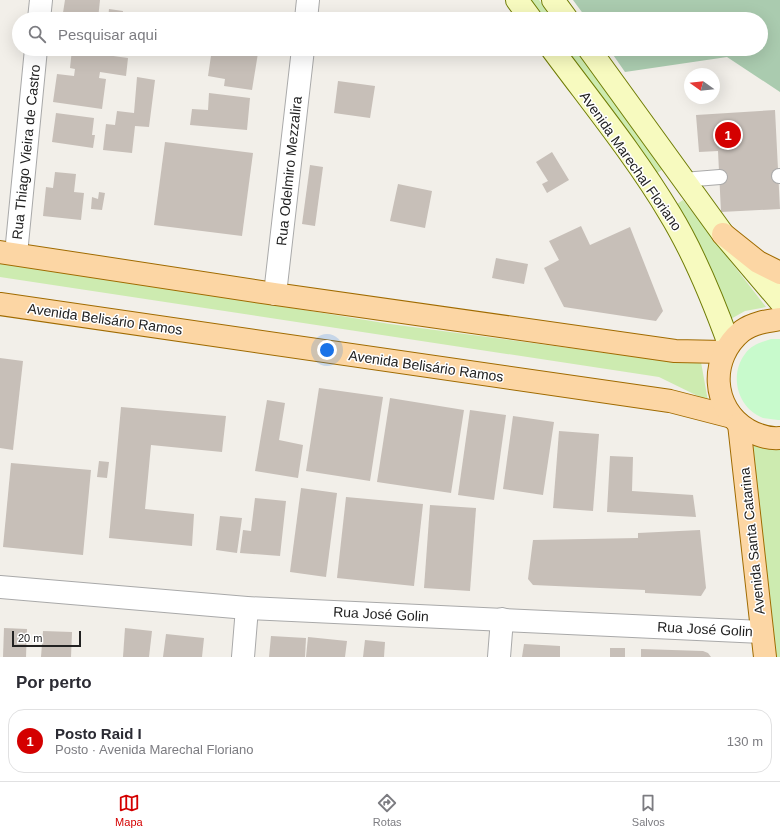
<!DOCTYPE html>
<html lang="pt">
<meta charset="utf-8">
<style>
:root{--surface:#fff;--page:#f7f7f7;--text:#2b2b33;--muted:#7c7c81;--line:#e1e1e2;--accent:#d40000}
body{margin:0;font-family:Helvetica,sans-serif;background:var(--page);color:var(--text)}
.compass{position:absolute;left:684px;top:68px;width:36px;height:36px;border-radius:50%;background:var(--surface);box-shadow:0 4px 16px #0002;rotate:285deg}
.scale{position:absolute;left:12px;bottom:10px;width:69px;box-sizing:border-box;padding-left:4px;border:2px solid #222;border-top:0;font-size:11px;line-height:14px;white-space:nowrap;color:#222;-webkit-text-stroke:3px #fff;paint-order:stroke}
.you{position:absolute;left:327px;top:350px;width:14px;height:14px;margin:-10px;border:3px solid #fff;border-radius:50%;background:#1a73e8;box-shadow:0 0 0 6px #1a73e833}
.badge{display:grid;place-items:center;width:26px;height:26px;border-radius:50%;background:var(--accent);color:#fff;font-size:13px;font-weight:700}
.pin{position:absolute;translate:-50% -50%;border:2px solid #fff;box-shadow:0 1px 4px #0006}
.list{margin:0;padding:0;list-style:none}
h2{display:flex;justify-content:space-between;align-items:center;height:52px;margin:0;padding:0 16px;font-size:17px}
h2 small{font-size:13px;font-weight:400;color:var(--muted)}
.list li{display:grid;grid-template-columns:26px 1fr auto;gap:12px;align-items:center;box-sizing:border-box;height:64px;margin:0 8px 8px;padding:0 8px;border:1px solid var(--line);border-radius:16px}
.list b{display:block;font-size:15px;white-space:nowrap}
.list p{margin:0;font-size:13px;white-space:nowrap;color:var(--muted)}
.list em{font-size:13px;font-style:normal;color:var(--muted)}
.icon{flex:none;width:22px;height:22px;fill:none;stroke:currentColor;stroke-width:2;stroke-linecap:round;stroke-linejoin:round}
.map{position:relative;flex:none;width:780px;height:657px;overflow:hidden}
.search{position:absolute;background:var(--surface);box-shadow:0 4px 16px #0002;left:12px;right:12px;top:12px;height:44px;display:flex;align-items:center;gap:10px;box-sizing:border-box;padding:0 14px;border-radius:22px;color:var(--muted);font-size:15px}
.sheet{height:124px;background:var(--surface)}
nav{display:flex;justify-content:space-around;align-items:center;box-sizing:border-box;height:56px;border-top:1px solid var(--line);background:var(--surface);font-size:11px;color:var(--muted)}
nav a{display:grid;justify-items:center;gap:2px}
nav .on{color:var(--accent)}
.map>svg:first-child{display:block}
</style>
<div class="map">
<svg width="780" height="657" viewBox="0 0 780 657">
<rect width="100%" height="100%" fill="#f2efe9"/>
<!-- grass -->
<g fill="#cdebb0">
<path d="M529 0H539L553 19H543Z"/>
<path d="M565 49H575L663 169 656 174Z"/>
<path d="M683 200 766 307 745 311 729 320 694 237 677 204Z"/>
<path d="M0 260 390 324 666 361 701 362 708 401 659 377 0 277Z"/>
<path d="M748 444 780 446V657H772Z"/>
</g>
<!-- cemetery -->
<path fill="#aacbaf" d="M573 0H780V92L727 57 625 72 609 49H761V19H587Z"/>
<!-- park -->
<path fill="#c8facc" d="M771 339H780V420H778C773 419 768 419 763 418 737 408 729 375 745 354 751 345 762 342 771 339Z"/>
<!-- building -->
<g fill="#c7bfb8">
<path d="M65 0H100L98 19H62Z"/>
<path d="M109 9 123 11 122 19H108Z"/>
<path d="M72 49H113V52L106 51V55L128 58 126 76 100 72 99 78 106 79 102 109 53 102 57 74 74 76 75 69 70 68Z"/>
<path d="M212 49 258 53 252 90 224 86 225 79 208 76Z"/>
<path d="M137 77 155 80 149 127 135 126 132 153 103 150 106 124 115 125 117 111 134 113Z"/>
<path d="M338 81 375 86 370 118 334 113Z"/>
<path d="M209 93 250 98 247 130 190 125 192 109 208 110Z"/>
<path d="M775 110 780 209 721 212 718 151 699 152 696 115Z"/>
<path d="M56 113 94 118 92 135H95L93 148 52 142Z"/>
<path d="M165 142 253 153 242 236 154 225Z"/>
<path d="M552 152 569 180 547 193 542 184 548 181 536 162Z"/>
<path d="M310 165 323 167 315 226 302 224Z"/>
<path d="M55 172 76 174 74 192 84 193 81 220 43 216 46 187 53 188Z"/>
<path d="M398 184 432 191 425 228 390 221Z"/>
<path d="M99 192 105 193 102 210 91 209 92 197 98 199Z"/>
<path d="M581 226 590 245 630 227 663 311 656 321 564 307 544 268 559 260 549 241Z"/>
<path d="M496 258 528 264 524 284 492 278Z"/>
<path d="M0 358 23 361 13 450 0 448Z"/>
<path d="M319 388 383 397 370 481 306 471Z"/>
<path d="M390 398 464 410 451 493 377 482Z"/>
<path d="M267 400 285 403 279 440 303 445 298 478 255 471Z"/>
<path d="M121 407 226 416 222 452 151 445 145 509 194 514 192 546 109 538Z"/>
<path d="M470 410 506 415 494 500 458 495Z"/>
<path d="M513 416 554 422 543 495 503 489Z"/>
<path d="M559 431 599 434 593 511 553 508Z"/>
<path d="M610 456 633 457 632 491 693 495 696 517 607 512Z"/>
<path d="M99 461 109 462 107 478 97 477Z"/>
<path d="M11 463 91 470 83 555 3 547Z"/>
<path d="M301 488 337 493 326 577 290 572Z"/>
<path d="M346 497 423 504 414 586 337 578Z"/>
<path d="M255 498 286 501 280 556 240 553 243 530 251 531Z"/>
<path d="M430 505 476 508 470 591 424 588Z"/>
<path d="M220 516 242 518 237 553 216 550Z"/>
<path d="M700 530 706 588 701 596 645 593V590L533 585 528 579 533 540 638 538V533Z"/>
<path d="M4 628 27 629 26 657H3Z"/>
<path d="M125 628 152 631 149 657H123Z"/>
<path d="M43 631 72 632 71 657H41Z"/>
<path d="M166 634 204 638 202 657H163Z"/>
<path d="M271 636 306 638 305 657H269Z"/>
<path d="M308 637 347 641 345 657H306Z"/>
<path d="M365 640 385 642 384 657H363Z"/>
<path d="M524 644 560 646V657H522Z"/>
<rect x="610" y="648" width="15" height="9"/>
<path d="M641 649 703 651 708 653 711 657H641Z"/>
</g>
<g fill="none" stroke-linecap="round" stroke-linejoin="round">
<!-- service casing -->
<g stroke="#a9a9a9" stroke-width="16">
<g id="service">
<path d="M779 176H780"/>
<path d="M683 180 720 177"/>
</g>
</g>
<!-- minor casing -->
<g stroke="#a9a9a9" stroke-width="24">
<g id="minor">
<path d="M39 19 41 0"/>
<path d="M306 19 308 0"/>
<path d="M16 254 36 49"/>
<path d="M275 294 303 49"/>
<path d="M243 657 247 608"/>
<path d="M499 657 502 619"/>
</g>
</g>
<!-- tertiary casing -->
<g stroke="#a9a9a9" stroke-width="24">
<path id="tertiary" d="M0 587 247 608 762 632"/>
</g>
<!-- secondary casing -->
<g stroke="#707d05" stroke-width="24">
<g id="secondary">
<path d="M517 0 531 19"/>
<path d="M553 0 567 19"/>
<path d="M552 49C592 103 636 157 670 214 695 255 713 300 729 344"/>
<path d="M589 49 723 234 780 301"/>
</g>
</g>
<!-- primary casing -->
<g stroke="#a06b00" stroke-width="24">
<g id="primary">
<path d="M723 234 758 262 780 273"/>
<path d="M0 252 275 294 675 351 724 352"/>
<path d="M0 304 670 401 732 417"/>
<path d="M780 319C767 321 753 323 742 331 709 358 711 408 748 430 757 435 769 439 780 438"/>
<path d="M739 424 765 657"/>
</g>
</g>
<!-- service -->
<use href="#service" stroke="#fff" stroke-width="14"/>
<!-- minor -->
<use href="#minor" stroke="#fff" stroke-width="22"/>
<!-- tertiary -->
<use href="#tertiary" stroke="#fff" stroke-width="22"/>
<!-- secondary -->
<use href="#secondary" stroke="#f7fabf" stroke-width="22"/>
<!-- primary -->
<use href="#primary" stroke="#fcd6a4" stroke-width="22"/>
</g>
<g text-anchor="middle" stroke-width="3" stroke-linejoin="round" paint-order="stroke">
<!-- street labels -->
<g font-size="14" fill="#222" stroke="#fff">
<text transform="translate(26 152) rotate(-84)" y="5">Rua Thiago Vieira de Castro</text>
<text transform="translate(631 161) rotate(55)" y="5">Avenida Marechal Floriano</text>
<text transform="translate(289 171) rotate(-84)" y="5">Rua Odelmiro Mezzalira</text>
<text transform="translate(105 319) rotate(8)" y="5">Avenida Belisário Ramos</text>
<text transform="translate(426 366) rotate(8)" y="5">Avenida Belisário Ramos</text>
<text transform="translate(752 541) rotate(-96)" y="5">Avenida Santa Catarina</text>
<text transform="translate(381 614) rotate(3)" y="5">Rua José Golin</text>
<text transform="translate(705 629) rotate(3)" y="5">Rua José Golin</text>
</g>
</g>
</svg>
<svg class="compass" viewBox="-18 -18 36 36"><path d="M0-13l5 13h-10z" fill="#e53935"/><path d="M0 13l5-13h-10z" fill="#7c7c81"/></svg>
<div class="scale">20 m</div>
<div class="you"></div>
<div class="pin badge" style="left:728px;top:135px">1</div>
<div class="search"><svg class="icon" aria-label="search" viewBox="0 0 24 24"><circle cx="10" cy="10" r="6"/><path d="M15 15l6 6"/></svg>Pesquisar aqui</div>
</div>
<section class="sheet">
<h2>Por perto<small></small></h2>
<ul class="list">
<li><span class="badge">1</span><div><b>Posto Raid I</b><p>Posto · Avenida Marechal Floriano</p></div><em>130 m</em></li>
</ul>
</section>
<nav>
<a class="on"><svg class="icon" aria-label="map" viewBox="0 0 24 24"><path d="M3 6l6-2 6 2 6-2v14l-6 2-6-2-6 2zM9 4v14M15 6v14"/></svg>Mapa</a>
<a><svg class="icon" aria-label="directions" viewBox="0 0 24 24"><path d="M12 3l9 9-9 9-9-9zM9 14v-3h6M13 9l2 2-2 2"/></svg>Rotas</a>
<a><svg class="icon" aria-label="saved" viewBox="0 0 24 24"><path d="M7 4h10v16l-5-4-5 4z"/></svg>Salvos</a>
</nav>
